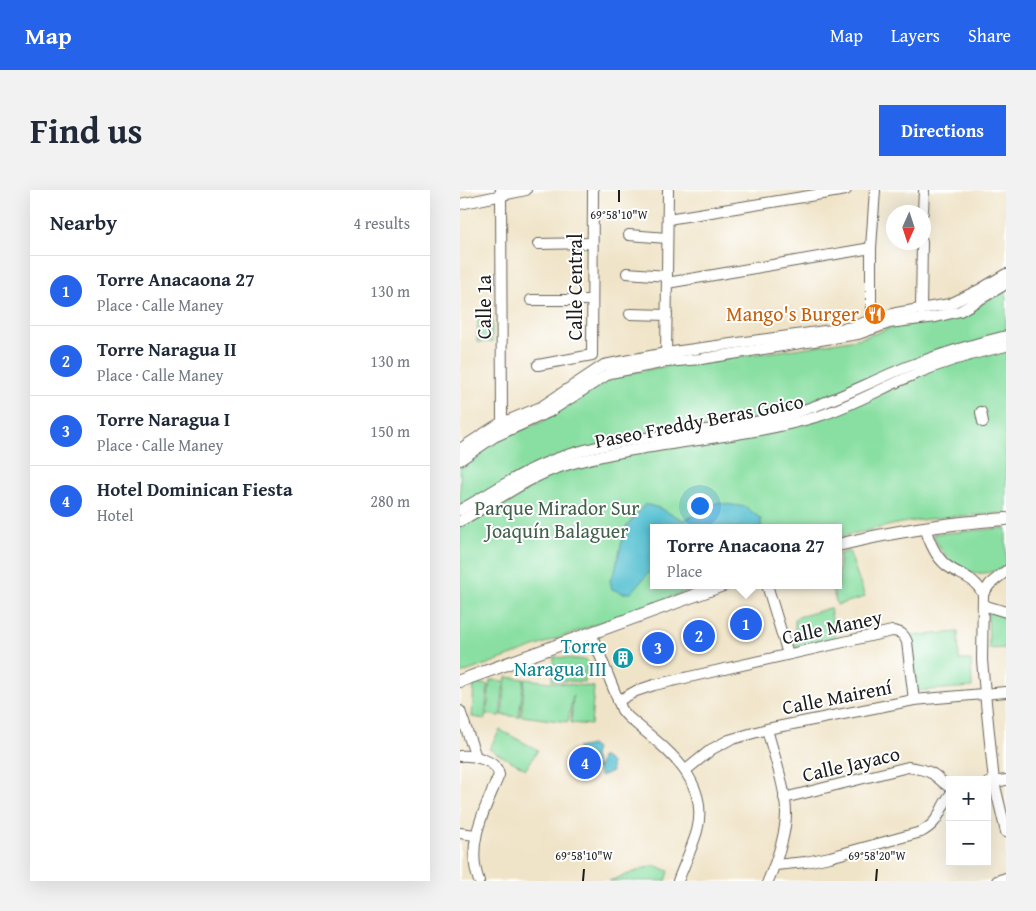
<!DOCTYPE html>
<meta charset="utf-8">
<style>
:root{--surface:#fff;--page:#f2f2f3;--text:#1f2937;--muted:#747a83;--line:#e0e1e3;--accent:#2563eb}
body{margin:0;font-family:"Gentium Book Plus",serif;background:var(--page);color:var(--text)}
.controls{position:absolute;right:15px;bottom:15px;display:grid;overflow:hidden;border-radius:0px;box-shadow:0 5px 20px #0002}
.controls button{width:45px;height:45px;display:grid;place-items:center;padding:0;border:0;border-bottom:1px solid var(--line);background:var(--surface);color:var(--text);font:25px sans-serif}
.compass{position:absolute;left:426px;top:15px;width:45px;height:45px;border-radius:50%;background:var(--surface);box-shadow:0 5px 20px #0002;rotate:183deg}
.you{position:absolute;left:239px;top:315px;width:18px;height:18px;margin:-12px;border:4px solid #fff;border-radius:50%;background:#1a73e8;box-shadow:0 0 0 8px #1a73e833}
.badge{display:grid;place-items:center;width:32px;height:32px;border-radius:50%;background:var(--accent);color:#fff;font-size:16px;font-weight:700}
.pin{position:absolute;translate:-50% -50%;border:2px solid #fff;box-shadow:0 1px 5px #0006}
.popup{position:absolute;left:190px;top:334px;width:192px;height:65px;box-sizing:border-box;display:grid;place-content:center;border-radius:0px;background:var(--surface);filter:drop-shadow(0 1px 4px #0005);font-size:16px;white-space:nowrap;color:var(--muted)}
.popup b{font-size:19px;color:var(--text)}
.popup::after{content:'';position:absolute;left:50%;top:100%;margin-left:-10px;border:10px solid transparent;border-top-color:var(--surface)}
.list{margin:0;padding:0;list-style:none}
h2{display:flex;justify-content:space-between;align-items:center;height:65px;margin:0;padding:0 20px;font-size:21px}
h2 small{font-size:16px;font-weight:400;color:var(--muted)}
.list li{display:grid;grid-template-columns:32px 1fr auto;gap:15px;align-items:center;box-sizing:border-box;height:70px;padding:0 20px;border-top:1px solid var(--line)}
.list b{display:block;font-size:19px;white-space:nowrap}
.list p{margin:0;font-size:16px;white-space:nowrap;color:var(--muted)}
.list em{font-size:16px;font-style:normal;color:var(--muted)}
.map{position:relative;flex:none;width:546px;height:691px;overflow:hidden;border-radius:0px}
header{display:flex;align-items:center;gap:30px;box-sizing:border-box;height:70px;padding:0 25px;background:var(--accent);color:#fff}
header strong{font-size:24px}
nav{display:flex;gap:28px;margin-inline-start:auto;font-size:18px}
.intro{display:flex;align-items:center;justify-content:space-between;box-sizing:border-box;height:120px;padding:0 30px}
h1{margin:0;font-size:35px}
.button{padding:12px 22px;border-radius:0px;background:var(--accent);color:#fff;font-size:18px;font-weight:700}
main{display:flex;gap:30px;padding:0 30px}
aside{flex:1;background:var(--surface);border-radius:0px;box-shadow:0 5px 20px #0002}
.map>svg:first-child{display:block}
</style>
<header>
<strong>Map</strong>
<nav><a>Map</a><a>Layers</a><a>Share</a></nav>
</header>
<div class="intro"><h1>Find us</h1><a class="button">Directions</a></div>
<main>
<aside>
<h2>Nearby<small>4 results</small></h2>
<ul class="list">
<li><span class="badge">1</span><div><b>Torre Anacaona 27</b><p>Place · Calle Maney</p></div><em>130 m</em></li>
<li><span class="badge">2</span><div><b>Torre Naragua II</b><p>Place · Calle Maney</p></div><em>130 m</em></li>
<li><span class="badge">3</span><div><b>Torre Naragua I</b><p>Place · Calle Maney</p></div><em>150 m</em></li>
<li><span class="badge">4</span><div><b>Hotel Dominican Fiesta</b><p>Hotel</p></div><em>280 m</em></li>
</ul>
</aside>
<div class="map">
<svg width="546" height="691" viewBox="0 0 546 691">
<rect width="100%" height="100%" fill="#fff"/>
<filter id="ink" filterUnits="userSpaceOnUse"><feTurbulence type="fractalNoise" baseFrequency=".02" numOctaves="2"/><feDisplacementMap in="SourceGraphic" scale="10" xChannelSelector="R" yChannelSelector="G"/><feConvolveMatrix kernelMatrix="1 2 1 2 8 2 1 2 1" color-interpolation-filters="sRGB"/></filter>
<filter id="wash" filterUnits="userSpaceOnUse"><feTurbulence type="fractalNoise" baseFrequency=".0096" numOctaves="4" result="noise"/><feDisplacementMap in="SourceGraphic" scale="20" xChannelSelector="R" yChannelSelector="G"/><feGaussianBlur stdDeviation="1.12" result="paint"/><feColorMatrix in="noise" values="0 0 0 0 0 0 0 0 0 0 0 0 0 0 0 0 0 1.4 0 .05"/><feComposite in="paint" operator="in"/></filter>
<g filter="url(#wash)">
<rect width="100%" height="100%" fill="#f0e4c8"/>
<!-- green -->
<g fill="#89dfa2" stroke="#527e5f">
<path d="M546 100V323L474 328 441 333 379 347 378 338H194V395H244L0 484V276L25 256 46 245 82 232 135 196 155 186 207 176 342 158 402 148 430 138 501 125Z"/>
<path d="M18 125H32V152H17Z"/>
<path d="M546 338V376C514 394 485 376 473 344Z"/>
<path d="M389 361 405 407 377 415 371 395H378L379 364Z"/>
<path d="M370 418 375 448 335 458V428Z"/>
<path d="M528 419 546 426V458L529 459Z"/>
<path d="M498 442 499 470H511L512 497 456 501 450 446Z"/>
<path d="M94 467 127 470 125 492 92 490Z"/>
<path d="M46 487 64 489 59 527 42 525Z"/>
<path d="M65 489 134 497 131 535 111 533 113 506 108 532 61 526Z"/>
<path d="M30 490 44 491 40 526 27 525Z"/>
<path d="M14 493 28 495 25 529 12 527Z"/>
<path d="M40 540 78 560 66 579 29 559Z"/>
<path d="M194 675 209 681 206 691H149Z"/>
</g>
<!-- water -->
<g fill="#55c0d1" stroke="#386e76">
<path d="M258 313 286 317 301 329V338H194L193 378 171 403H162L152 399 150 390 155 381 165 338 185 314 199 318 223 330 237 325 246 316Z"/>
<path d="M131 555 136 559 134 566 138 578 124 582 117 558Z"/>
<path d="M141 567H144L151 573 152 582 140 586 138 581Z"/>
</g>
</g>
<g filter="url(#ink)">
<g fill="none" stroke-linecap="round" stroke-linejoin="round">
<!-- minor casing -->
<g stroke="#666258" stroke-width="12">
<g id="minor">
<path d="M41 0 42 233"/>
<path d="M0 14 66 0"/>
<path d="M463 22 464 0"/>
<path d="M208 29 386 0"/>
<path d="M169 45 207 48"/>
<path d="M78 54 132 53"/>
<path d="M167 83 207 86"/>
<path d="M207 93 411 58"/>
<path d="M71 110H132"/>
<path d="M461 120 462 52"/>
<path d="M170 124 207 125"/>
<path d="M411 134V58L415 0"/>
<path d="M206 169 208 0"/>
<path d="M78 175 132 165 133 0"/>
<path d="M521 222 523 232"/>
<path d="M0 259 37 235 81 217 144 175 206 163 393 137 411 130 436 123 490 114 519 100 546 84"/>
<path d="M0 270 34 247 89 222 150 183 206 172 241 169 398 144 429 133 476 127 500 121 546 94"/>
<path d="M0 320C38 299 72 274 114 263 187 242 264 243 337 222 376 211 411 191 449 176 480 164 513 154 546 146"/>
<path d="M0 331C35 313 65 288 103 276 187 251 276 251 359 226 391 216 422 198 453 185 483 172 514 163 546 156"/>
<path d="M465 337C469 351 475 366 486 375 501 387 513 385 523 404L522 470 525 503 534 592 546 642"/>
<path d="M307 395 328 464"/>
<path d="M523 404 530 394 546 381"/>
<path d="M523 415 546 422"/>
<path d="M131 443 162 520 168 527C202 556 251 588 237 641 232 658 224 675 218 691"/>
<path d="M158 511 176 501 194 495 432 441C441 442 444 444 447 452L454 510"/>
<path d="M0 521 16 567"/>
<path d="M307 539C313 563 326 598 326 623 326 646 317 670 308 691"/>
<path d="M0 566C13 565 37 570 39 585 25 619 5 654 19 691"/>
<path d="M226 580 252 559 269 550 307 539 454 510 546 502"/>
<path d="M528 593 546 590"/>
<path d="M324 608 448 577C457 578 466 580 473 584 479 588 483 594 490 597"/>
<path d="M0 643 15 645"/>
<path d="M315 675 346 672 370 667 461 642C481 631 478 621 490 605"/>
<path d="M537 691 546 688"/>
</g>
</g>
<!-- major casing -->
<g stroke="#666258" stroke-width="14">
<g id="major">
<path d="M378 355C434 341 489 333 546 329"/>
<path d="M0 491 263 395"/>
</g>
</g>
<!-- minor -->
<use href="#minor" stroke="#fff" stroke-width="10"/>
<!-- major -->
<use href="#major" stroke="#fff" stroke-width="12"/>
</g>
</g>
<!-- ticks -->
<path fill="none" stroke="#1c1c1c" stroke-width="2" d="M159 12V0M123 691 124 679M416 691 417 679"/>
<!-- icons -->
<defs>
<g id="restaurant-disc" transform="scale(1.125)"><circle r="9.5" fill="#e8710a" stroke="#fff"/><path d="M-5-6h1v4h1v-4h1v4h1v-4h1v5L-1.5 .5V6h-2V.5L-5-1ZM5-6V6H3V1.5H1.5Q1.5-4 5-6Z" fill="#fff"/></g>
<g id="building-disc" transform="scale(1.125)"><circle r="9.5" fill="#0f9aa8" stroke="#fff"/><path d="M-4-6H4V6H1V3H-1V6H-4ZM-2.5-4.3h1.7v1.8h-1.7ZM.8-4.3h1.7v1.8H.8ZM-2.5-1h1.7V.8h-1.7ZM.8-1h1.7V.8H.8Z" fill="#fff"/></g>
</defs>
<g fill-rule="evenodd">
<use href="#restaurant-disc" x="415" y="124"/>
<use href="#building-disc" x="163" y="468"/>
</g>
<g text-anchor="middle" stroke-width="4" stroke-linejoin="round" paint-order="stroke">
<!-- street labels -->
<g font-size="20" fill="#1c1c1c" stroke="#fff">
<text transform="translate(115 97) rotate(-90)" y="7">Calle Central</text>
<text transform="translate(24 117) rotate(-90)" y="7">Calle 1a</text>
<text transform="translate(239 231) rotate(-11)" y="7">Paseo Freddy Beras Goico</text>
<text transform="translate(372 437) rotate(-12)" y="7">Calle Maney</text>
<text transform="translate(377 507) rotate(-11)" y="7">Calle Mairení</text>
<text transform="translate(391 574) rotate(-13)" y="7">Calle Jayaco</text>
</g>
<!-- food labels -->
<g font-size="20" fill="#c56008" stroke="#fff" text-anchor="end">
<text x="399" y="131">Mango's Burger</text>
</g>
<!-- park labels -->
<g font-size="20" fill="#42604b" stroke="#fff">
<text x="97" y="325">Parque Mirador Sur<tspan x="97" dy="23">Joaquín Balaguer</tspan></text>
</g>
<!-- culture labels -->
<g font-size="20" fill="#0d838f" stroke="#fff" text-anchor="end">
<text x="147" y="463">Torre<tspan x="147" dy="23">Naragua III</tspan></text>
</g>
</g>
<g font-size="12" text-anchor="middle" fill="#1c1c1c" stroke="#fff" stroke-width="4" stroke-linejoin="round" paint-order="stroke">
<text x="159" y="29">69°58'10"W</text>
<text x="124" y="670">69°58'10"W</text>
<text x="417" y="670">69°58'20"W</text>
</g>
</svg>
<div class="controls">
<button>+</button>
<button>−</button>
</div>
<svg class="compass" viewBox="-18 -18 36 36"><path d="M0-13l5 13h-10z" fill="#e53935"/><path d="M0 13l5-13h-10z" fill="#747a83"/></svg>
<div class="you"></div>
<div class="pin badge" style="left:286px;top:434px">1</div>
<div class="popup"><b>Torre Anacaona 27</b>Place</div>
<div class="pin badge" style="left:239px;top:446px">2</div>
<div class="pin badge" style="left:198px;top:458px">3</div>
<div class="pin badge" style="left:125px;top:573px">4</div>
</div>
</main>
